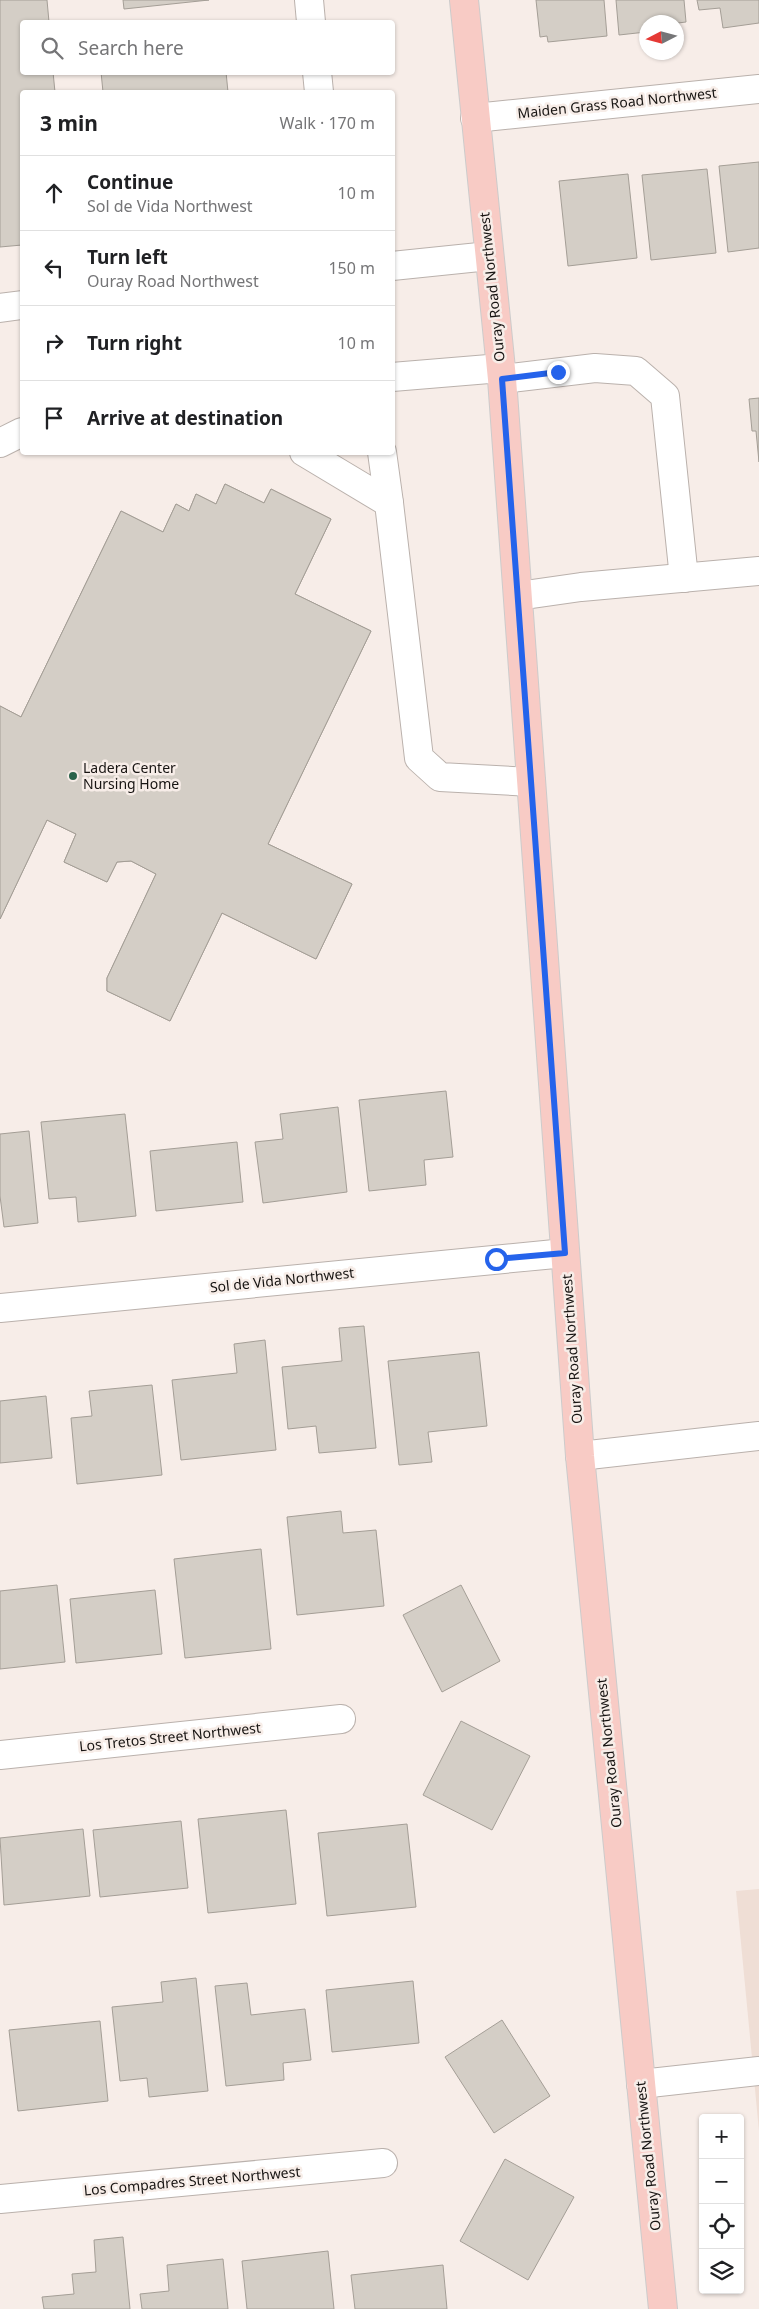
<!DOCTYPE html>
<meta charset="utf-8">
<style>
:root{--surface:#fff;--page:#f6f6f6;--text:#202124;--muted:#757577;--line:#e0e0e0}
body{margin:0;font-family:"Noto Sans",sans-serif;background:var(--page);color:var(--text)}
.controls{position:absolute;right:15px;bottom:15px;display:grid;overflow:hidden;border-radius:5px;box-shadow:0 1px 4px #0004}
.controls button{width:45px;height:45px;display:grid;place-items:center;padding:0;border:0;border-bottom:1px solid var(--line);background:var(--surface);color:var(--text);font:25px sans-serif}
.compass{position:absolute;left:639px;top:15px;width:45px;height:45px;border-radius:50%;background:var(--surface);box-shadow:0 1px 4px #0004;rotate:264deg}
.stop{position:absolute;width:15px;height:15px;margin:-11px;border:4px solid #2563eb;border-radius:50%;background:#fff}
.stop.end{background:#2563eb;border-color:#fff;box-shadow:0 1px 5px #0008}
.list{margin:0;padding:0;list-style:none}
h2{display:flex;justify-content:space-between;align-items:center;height:65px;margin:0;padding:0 20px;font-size:21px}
h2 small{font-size:16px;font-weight:400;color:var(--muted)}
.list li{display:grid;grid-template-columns:32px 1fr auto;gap:15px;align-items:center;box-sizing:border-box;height:75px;padding:0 20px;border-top:1px solid var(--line)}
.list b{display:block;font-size:19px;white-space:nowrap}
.list p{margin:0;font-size:16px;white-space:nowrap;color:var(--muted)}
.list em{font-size:16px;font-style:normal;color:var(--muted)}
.icon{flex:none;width:28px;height:28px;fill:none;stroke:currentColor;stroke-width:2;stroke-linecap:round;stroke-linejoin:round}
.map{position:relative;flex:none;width:759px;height:2309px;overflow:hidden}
.search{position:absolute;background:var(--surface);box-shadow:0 1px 4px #0004;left:20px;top:20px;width:375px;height:55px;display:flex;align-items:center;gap:12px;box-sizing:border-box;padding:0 18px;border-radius:5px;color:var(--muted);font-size:19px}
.panel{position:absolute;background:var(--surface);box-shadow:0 1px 4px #0004;left:20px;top:90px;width:375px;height:365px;border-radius:5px}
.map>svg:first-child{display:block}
</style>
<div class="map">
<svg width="759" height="2309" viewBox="0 0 759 2309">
<rect width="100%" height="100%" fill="#f7ede8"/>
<!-- built -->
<path fill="#efded5" d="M759 1889V2131L736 1891Z"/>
<!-- building -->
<g fill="#d4cec6" stroke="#a49e96" fill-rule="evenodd">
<path d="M0 0H47L49 22H22V72H53L55 92H22V245L0 247Z"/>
<path d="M123 0H209L124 9Z"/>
<path d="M536 0H604L607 36 548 42 547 36 540 37Z"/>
<path d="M616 0H684L686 22 678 23 679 29H676V22H646V32L619 35Z"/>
<path d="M697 0H759V23L723 28 720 8 699 10Z"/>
<path d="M101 72H226L228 92H103Z"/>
<path d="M759 162V248L728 252 719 166Z"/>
<path d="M707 169 716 253 651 260 642 175Z"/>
<path d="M628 174 637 258 568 266 559 181Z"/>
<path d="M759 398V462L756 431H752L749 399Z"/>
<path d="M225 484 264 503 271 489 331 519 295 594 371 631 268 844 352 884 316 959 222 913 170 1021 107 991V978L156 874 131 861 117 862 107 882 64 862 76 834 47 820 0 919V706L21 717 121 511 163 532 176 504 189 511 196 494 216 504ZM150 633 257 686 200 802 94 749Z"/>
<path d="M225 484 264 503 271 489 331 519 295 594 371 631 268 844 352 884 316 959 222 913 170 1021 107 991V978L156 874 131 861 117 862 107 882 64 862 76 834 47 820 0 919V706L21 717 121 511 163 532 176 504 189 511 196 494 216 504Z"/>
<path d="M446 1091 453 1157 424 1160 426 1185 369 1191 359 1100Z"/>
<path d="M338 1107 347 1192 263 1203 255 1142 283 1139 280 1114Z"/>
<path d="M125 1114 136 1216 78 1222 76 1197 49 1199 41 1122Z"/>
<path d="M29 1131 38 1223 4 1227 0 1196V1134Z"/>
<path d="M237 1142 243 1202 156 1211 150 1151Z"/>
<path d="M364 1326 376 1448 319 1453 316 1426 288 1429 282 1367 342 1361 339 1328Z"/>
<path d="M265 1340 276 1450 181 1460 172 1380 237 1373 234 1344Z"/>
<path d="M479 1352 487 1426 428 1432 432 1462 399 1465 388 1361Z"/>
<path d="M152 1385 162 1475 77 1484 71 1418 92 1416 89 1391Z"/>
<path d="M46 1396 52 1458 0 1463V1401Z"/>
<path d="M341 1511 343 1533 376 1530 384 1606 297 1615 287 1517Z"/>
<path d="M261 1549 271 1649 185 1658 174 1559Z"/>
<path d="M57 1585 65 1662 0 1669V1591Z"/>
<path d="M461 1585 500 1661 442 1692 403 1615Z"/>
<path d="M155 1590 162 1654 76 1663 70 1599Z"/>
<path d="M461 1721 530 1756 492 1830 423 1795Z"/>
<path d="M286 1810 296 1904 208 1913 198 1819Z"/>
<path d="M181 1821 188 1888 100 1897 93 1830Z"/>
<path d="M407 1824 416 1907 327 1916 318 1833Z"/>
<path d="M83 1829 90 1896 4 1905 0 1838Z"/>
<path d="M196 1978 208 2091 149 2097 147 2078 120 2081 112 2007 163 2002 161 1982Z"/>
<path d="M413 1981 419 2043 332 2052 326 1990Z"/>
<path d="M247 1983 251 2015 305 2009 311 2060 283 2063 284 2080 226 2086 215 1986Z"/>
<path d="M502 2020 550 2096 494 2133 445 2057Z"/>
<path d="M100 2021 108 2101 18 2111 9 2030Z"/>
<path d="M505 2159 574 2197 528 2280 460 2241Z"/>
<path d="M123 2237 130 2309H44L42 2297 74 2294 72 2274 96 2272 94 2240Z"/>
<path d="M328 2251 334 2309H247L242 2261Z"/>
<path d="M223 2259 228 2309H142L140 2294 169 2291 167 2265Z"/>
<path d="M443 2265 447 2309H355L351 2275Z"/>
</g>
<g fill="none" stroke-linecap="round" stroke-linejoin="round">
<!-- minor casing -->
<g stroke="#bab1ac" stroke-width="30">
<g id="minor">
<path d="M309 0 311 22"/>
<path d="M317 72 319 92"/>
<path d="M475 118 759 89"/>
<path d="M392 266 489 256"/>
<path d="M0 308 22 305"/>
<path d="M392 377 501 368"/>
<path d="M502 379 595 368 636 371 665 396 684 578"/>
<path d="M0 443 22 432"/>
<path d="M304 452 389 503 419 758 440 777 531 782"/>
<path d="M382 452 389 503"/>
<path d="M518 596 581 587 759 571"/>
<path d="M0 1308 565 1253"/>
<path d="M580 1456 759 1436"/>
<path d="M0 1755 341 1719"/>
<path d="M641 2084 759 2071"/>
<path d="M0 2199 383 2163"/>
</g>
</g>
<!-- major casing -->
<g stroke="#cccbcb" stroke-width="30">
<path id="major" d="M464 0 502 379 580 1456 663 2309"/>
</g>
<!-- minor -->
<use href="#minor" stroke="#fff" stroke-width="28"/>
<!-- major -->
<use href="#major" stroke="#f8cbc5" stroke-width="28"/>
</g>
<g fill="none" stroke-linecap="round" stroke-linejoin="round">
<!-- route -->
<path stroke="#2563eb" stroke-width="6" d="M496 1259 565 1253 502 379 558 372"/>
</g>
<!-- markers -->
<circle fill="#2a634b" stroke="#f7ede8" stroke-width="2" cx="73" cy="776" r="5"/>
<g text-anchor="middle" stroke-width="5" stroke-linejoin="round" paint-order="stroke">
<!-- street labels -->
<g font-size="14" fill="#171412" stroke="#f7ede8">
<text transform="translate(617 103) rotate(-6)" y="5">Maiden Grass Road Northwest</text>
<text transform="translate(492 287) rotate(-96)" y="5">Ouray Road Northwest</text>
<text transform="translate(282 1280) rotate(-6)" y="5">Sol de Vida Northwest</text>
<text transform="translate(572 1349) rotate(-94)" y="5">Ouray Road Northwest</text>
<text transform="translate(170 1737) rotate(-6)" y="5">Los Tretos Street Northwest</text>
<text transform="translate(609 1753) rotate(-96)" y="5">Ouray Road Northwest</text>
<text transform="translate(648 2156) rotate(-96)" y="5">Ouray Road Northwest</text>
<text transform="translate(192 2181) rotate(-5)" y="5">Los Compadres Street Northwest</text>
</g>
<!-- poi labels -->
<g font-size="14" fill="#171412" stroke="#f7ede8" text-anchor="start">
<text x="83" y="773">Ladera Center<tspan x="83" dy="16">Nursing Home</tspan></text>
</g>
</g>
</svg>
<div class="controls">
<button>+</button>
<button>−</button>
<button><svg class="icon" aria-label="locate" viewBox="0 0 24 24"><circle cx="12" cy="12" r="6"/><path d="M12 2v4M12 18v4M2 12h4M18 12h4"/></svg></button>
<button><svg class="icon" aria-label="layers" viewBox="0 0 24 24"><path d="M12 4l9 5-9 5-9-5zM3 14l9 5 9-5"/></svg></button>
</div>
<svg class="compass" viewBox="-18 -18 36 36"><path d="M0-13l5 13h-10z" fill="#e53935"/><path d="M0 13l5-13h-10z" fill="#757577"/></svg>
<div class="stop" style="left:496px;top:1259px"></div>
<div class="stop end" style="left:558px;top:372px"></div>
<div class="search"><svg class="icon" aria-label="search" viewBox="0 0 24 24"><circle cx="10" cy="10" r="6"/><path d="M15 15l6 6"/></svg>Search here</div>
<section class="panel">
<h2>3 min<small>Walk · 170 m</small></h2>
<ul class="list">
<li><svg class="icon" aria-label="ahead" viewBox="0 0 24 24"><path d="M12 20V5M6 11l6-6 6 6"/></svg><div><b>Continue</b><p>Sol de Vida Northwest</p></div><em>10 m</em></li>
<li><svg class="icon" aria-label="left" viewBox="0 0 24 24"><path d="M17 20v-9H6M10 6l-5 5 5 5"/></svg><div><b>Turn left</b><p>Ouray Road Northwest</p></div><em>150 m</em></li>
<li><svg class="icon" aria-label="right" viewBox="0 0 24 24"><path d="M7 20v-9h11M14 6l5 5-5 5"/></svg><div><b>Turn right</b></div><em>10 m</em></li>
<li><svg class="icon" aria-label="arrive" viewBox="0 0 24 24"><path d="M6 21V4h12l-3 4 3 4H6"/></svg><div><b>Arrive at destination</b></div></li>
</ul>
</section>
</div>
